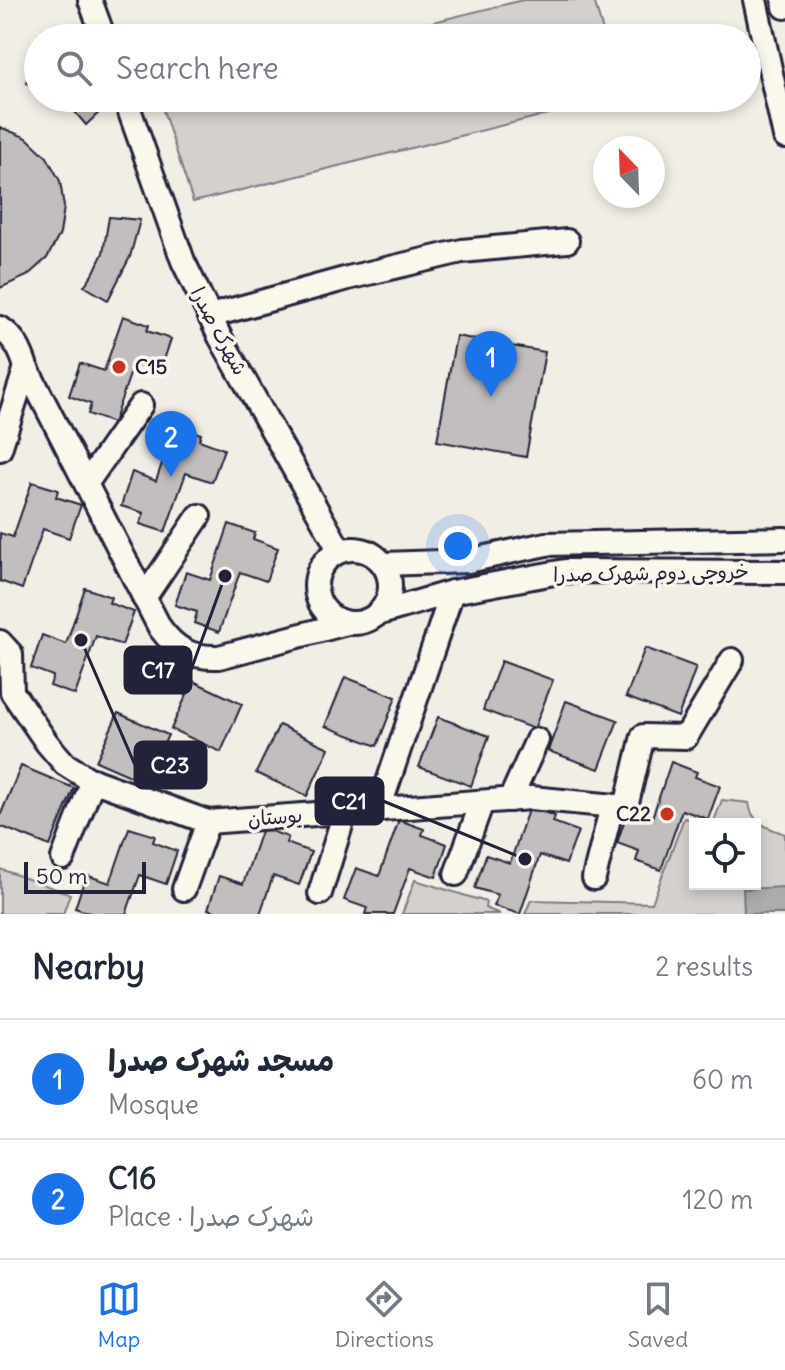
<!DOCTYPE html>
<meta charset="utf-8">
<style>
:root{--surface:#fff;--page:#f2f2f3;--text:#1f2937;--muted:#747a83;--line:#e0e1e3;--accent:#1a73e8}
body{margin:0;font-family:Delius,"Playpen Sans Arabic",sans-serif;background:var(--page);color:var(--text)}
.controls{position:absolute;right:24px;bottom:24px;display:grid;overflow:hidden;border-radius:0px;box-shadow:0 4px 12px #0003}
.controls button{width:72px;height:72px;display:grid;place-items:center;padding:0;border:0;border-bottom:2px solid var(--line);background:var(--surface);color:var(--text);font:40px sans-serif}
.compass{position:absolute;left:593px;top:136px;width:72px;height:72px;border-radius:50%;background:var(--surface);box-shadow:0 4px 12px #0003;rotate:337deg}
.scale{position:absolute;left:24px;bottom:20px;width:122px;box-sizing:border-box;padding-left:8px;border:4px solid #22223b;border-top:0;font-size:22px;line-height:28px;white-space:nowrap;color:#22223b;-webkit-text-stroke:6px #fbf7ec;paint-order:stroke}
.you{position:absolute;left:458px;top:546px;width:28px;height:28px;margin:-20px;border:6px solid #fff;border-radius:50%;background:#1a73e8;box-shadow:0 0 0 12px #1a73e833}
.badge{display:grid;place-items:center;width:52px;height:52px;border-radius:50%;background:var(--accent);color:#fff;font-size:26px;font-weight:700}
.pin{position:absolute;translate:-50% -66px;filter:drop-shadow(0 2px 4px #0008)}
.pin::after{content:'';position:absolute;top:42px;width:28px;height:24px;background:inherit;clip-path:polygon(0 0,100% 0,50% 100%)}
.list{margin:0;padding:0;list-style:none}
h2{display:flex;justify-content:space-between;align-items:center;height:104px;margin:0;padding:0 32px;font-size:34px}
h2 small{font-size:26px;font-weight:400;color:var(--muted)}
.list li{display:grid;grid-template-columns:52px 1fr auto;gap:24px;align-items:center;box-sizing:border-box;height:120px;padding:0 32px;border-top:2px solid var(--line)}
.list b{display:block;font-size:30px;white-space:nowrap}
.list p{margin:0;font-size:26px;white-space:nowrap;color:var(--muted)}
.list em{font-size:26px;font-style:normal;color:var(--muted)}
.icon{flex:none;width:44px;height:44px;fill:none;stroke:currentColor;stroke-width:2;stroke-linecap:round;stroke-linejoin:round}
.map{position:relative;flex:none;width:785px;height:914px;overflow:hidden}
.search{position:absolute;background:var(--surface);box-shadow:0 4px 12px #0003;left:24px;right:24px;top:24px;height:88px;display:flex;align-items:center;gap:20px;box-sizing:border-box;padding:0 28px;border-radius:44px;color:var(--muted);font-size:30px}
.sheet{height:344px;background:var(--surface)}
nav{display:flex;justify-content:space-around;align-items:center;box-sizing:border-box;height:112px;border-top:2px solid var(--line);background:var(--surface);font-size:22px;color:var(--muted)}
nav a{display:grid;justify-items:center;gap:4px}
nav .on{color:var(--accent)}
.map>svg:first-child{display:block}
</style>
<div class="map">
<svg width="785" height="914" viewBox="0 0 785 914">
<rect width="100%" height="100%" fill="#f2eee5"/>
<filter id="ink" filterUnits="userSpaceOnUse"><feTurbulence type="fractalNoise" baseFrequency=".0125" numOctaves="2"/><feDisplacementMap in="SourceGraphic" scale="16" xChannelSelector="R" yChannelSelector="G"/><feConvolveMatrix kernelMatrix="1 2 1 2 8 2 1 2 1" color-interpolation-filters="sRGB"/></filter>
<g filter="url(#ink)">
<!-- green -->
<g fill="#d4d1cc" stroke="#7b7a84" stroke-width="2">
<path d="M523 0H594L605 38H368Z"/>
<path d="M159 98H613L193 202Z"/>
<path d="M722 800 749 803C751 823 768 828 785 834V914H525L531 900 652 903 684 818 707 824H695V884H755V824H713Z"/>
<path d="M0 869 70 894 63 914H0Z"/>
<path d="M415 880 486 902 485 908 500 914H402Z"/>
</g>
<!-- water -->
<path fill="#aeabad" stroke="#76747f" stroke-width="2" d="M785 887V914H744L743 889Z"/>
<!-- building -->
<g fill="#c2bebe" stroke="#22223b" stroke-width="2">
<path d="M37 54H38V88L26 83Z"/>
<path d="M57 98H98L106 106 86 125 75 112Z"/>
<path d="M0 127 27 138 47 157 60 181 64 207 60 234 47 258 27 276 0 288Z"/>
<path d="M109 217 140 220 130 257 108 300 84 286 94 272 103 253Z"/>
<path d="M123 316 149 325 147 331 171 339 160 372 134 363 113 423 88 414 91 404 69 396 80 363 104 371Z"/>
<path d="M456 336 545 352 526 457 437 441Z"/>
<path d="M175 425 201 434 199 440 224 449 212 482 186 473 165 532 140 524 144 513 121 506 132 472 156 481Z"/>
<path d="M32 482 58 490 56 497 81 505 69 538 43 529 22 589 0 581V533L13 537Z"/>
<path d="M229 524 255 533 253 539 278 548 266 581 240 572 219 632 194 623 197 612 175 605 186 572 210 580Z"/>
<path d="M85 588 111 597 109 603 134 612 122 645 96 636 75 695 50 686 53 676 31 668 42 635 66 644Z"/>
<path d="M645 648 696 667 678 717 626 697Z"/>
<path d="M501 661 553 680 534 729 483 710Z"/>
<path d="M345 677 396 697 377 746 325 726Z"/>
<path d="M193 681 242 704 221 752 171 729Z"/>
<path d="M566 701 618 720 599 769 548 751Z"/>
<path d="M118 713 168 735 146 783 96 761Z"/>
<path d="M438 717 489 736 471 786 419 767Z"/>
<path d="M279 725 329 748 307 796 256 773Z"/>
<path d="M671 762 697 772 695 777 720 786 708 819 682 810 661 870 636 861 639 851 617 843 628 810 652 818Z"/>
<path d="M21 766 74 788 50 846 0 826V816Z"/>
<path d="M529 807 555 816 553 822 578 831 566 864 540 855 520 914 494 906 498 895 475 888 486 855 510 863Z"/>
<path d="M399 820 424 829 422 835 447 844 436 877 410 868 393 914H365L367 908 344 900 356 868 379 876Z"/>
<path d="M129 828 155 836 153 842 177 851 166 884 140 875 126 914H93L75 908 86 875 110 883Z"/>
<path d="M262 828 288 837 286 843 311 852 299 885 273 876 260 914H223L208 909 219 876 243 884Z"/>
</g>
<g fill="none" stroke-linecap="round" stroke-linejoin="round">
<!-- minor casing -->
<g stroke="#22223b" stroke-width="28">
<g id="minor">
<path d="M90 0 104 38"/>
<path d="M755 0 785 137"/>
<path d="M784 0 785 7"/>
<path d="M125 98 183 261 220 337 340 551"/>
<path d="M210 316 348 278 462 251 567 241"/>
<path d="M0 328C15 338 21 351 26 367L160 628C176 650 192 658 219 657L347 623"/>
<path d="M0 449 26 367"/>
<path d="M86 484 141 405"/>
<circle cx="353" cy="586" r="37"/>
<path d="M384 564 468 561 546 544 785 539"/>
<path d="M144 598 199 516"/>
<path d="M377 614 452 592 565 571 785 572"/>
<path d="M0 642 11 654 12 692 47 743 65 764 89 779 208 822 531 798 626 807 643 736 686 737 732 660"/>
<path d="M510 800 537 740"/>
<path d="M379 809 452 592"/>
<path d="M63 858 93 780"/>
<path d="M456 874 482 802"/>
<path d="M594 878 612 806"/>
<path d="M184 889 208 822"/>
<path d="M320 893 345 812"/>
</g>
</g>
<!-- minor -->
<use href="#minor" stroke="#fbf7ec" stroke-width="22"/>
</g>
</g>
<!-- markers -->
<g fill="#c8321e" stroke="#fbf7ec" stroke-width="3">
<circle cx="119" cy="367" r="8"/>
<circle cx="667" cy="814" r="8"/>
</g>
<g text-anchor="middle" stroke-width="7" stroke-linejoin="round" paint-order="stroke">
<!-- street labels -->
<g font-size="20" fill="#22223b" stroke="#fbf7ec">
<text transform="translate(219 331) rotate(62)" y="7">شهرک صدرا</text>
<text transform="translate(651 573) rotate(-1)" y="7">خروجی دوم شهرک صدرا</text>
<text transform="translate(275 817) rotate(-4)" y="7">بوستان</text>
</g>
<!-- poi labels -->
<g font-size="20" font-weight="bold" fill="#22223b" stroke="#fbf7ec" text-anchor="start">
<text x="135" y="374">C15</text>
<text x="651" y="821" text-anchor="end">C22</text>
</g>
</g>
<!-- callouts -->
<path fill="none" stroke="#22223b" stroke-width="3" d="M225 576L191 670M81 640L135 765M525 859L383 801"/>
<g fill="#22223b" stroke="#fbf7ec" stroke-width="3">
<circle cx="225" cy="576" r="8"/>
<circle cx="81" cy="640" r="8"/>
<circle cx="525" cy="859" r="8"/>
</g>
<g fill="#22223b" stroke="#22223b" stroke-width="3">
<rect x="125" y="647" width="66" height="46" rx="8"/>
<rect x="135" y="742" width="71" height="46" rx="8"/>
<rect x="316" y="778" width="67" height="46" rx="8"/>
</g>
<g font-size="22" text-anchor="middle" font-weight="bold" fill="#fff">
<text x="158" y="678">C17</text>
<text x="170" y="773">C23</text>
<text x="349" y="809">C21</text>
</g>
</svg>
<div class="controls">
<button><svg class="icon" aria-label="locate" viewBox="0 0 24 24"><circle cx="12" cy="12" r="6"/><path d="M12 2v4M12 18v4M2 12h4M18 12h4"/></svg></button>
</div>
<svg class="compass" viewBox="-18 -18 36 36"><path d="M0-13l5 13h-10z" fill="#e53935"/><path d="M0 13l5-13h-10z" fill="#747a83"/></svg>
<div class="scale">50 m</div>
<div class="you"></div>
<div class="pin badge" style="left:491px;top:397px">1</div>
<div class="pin badge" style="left:171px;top:477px">2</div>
<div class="search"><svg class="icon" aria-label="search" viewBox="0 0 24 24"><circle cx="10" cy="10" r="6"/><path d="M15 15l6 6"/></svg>Search here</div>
</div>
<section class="sheet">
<h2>Nearby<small>2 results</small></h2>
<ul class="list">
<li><span class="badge">1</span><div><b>مسجد شهرک صدرا</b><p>Mosque</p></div><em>60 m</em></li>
<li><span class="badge">2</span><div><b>C16</b><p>Place · شهرک صدرا</p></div><em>120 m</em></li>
</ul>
</section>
<nav>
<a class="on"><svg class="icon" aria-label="map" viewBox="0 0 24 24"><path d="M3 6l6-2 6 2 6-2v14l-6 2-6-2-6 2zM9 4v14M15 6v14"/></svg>Map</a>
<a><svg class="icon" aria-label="directions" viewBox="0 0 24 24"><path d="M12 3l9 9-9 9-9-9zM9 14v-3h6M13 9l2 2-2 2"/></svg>Directions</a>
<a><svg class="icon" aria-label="saved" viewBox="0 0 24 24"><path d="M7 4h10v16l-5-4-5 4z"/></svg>Saved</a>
</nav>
